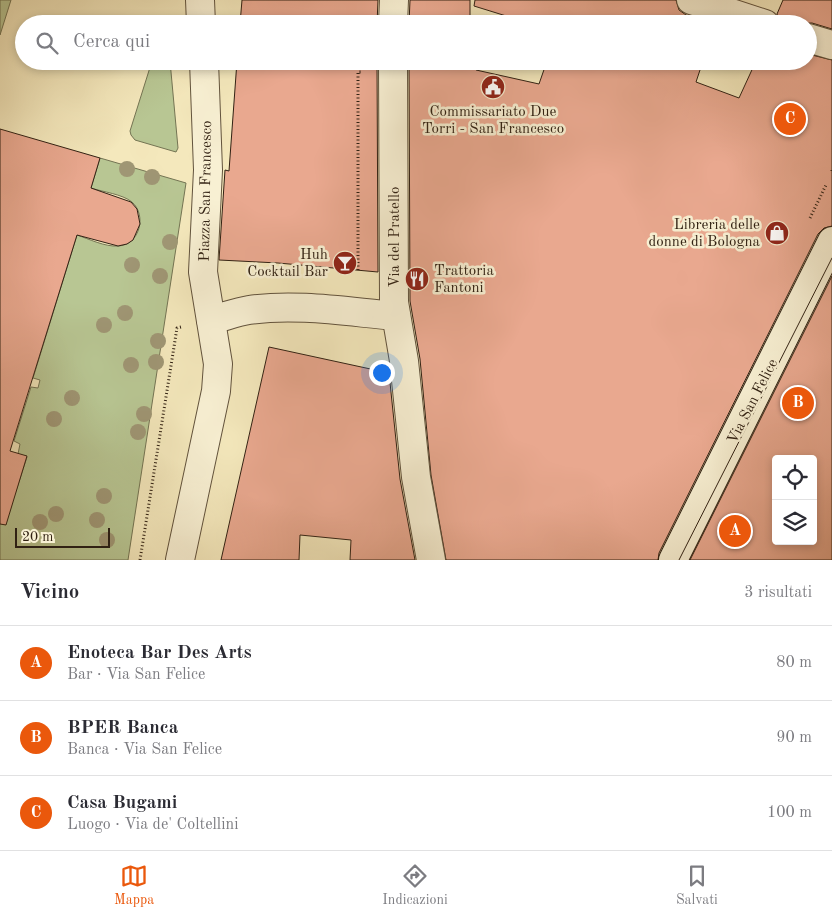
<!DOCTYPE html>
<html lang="it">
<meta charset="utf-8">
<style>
:root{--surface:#fff;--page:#f7f7f7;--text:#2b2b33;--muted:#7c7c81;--line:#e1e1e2;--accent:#ea580c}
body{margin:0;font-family:"Old Standard TT",serif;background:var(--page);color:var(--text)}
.controls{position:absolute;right:15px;bottom:15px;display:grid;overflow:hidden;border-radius:5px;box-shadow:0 2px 8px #0003}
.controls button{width:45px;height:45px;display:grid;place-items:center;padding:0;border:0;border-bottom:1px solid var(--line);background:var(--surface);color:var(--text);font:25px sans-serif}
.scale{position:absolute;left:15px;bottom:12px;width:95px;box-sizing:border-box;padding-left:5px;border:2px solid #312113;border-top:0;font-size:14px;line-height:18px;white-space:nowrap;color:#312113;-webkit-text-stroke:4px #f8f0d3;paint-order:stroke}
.you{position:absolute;left:381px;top:372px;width:18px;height:18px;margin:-12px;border:4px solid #fff;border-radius:50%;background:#1a73e8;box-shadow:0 0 0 8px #1a73e833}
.badge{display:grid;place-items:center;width:32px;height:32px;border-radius:50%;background:var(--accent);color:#fff;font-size:16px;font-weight:700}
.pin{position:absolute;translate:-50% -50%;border:2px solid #fff;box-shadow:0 1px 5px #0006}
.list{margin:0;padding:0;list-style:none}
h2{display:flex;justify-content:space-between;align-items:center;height:65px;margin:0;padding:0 20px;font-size:21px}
h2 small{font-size:16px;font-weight:400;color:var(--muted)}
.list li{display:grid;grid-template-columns:32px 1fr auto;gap:15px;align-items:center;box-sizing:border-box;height:75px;padding:0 20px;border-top:1px solid var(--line)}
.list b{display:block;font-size:19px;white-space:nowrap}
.list p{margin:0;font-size:16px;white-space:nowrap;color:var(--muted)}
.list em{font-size:16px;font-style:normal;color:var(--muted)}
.icon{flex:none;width:28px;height:28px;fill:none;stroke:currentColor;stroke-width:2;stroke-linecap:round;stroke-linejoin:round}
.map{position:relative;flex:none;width:832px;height:560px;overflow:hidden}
.search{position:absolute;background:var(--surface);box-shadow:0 2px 8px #0003;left:15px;right:15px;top:15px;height:55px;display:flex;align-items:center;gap:12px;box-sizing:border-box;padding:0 18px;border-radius:28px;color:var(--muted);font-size:19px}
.sheet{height:290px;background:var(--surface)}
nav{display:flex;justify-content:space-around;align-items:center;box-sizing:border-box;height:70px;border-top:1px solid var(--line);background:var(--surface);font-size:14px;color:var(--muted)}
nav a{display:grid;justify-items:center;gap:2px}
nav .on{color:var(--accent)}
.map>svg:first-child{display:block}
</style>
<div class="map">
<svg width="832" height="560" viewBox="0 0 832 560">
<rect width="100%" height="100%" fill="#f4e8bc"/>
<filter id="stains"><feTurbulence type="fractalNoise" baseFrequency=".004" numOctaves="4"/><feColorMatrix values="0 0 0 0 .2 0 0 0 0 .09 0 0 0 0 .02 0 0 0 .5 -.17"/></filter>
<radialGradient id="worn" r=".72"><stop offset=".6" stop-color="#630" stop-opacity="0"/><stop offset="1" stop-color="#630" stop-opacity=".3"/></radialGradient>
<!-- green -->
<g fill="#b8c693" stroke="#747453">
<path d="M0 0H11L0 35Z"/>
<path d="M152 61H170L178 148 176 152 135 140 131 135 130 131Z"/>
<path d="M100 158 186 183 128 560H0V517L16 491 27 457 18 454 20 444 14 441 31 387 38 388 40 380 33 378 77 235C89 239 105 247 118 246 140 245 147 215 132 202 122 194 103 192 91 188Z"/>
</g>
<!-- building -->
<g fill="#e9a88f" stroke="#312113" fill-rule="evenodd">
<path d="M242 0H378L377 24H240Z"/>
<path d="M410 0H470V24H409Z"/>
<path d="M475 0H676L679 10 686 15 714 24H532L474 6Z"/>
<path d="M783 0H832V29L812 23 780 24 777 14Z"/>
<path d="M808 54 832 60V226L824 228 818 234 659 553 658 560H446L431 475 420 359 410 301 409 61H476V70L539 84 547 61H703L696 82 739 98 756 61H808Z"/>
<path d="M237 61H377L378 272 278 263 219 260 225 170 229 171Z"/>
<path d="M0 129 100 158 91 188 131 202 137 209 140 224 133 240 127 244 118 246 77 235 10 451 27 456 6 525 0 524Z"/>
<path d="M832 276V560H690ZM776 459H813V541H776Z"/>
<path d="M269 347 389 373 400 479 415 560H350L351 540 300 535 299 560H221Z"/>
</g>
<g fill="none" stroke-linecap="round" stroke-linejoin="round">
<!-- street casing -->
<g stroke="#62533d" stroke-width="30">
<g id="street">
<path d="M200 0 201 24"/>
<path d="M691 0 765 24"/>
<path d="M393 24 394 0"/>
<path d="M808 38 832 45"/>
<path d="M393 61 394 302 404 361 416 477 431 560"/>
<path d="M211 320C224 317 236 312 249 310 297 303 348 312 396 316"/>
<path d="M180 560 216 391 218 364 203 272 208 170 204 61"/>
</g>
</g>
<!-- secondary casing -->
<g stroke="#312113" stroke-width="30">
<path id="secondary" d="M673 560 832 241"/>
</g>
<!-- path -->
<g stroke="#312113" stroke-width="3" stroke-dasharray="1 2.5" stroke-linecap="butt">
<path d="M832 171V170"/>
<path d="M810 218 826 185"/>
<path d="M358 270V72H363"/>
<path d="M140 560 177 328 181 327"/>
</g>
<!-- street -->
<use href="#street" stroke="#f8f0d3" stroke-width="28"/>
<!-- secondary -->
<use href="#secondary" stroke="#f8f0d3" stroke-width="28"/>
<!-- tram -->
<path stroke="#312113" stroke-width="1" d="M679 560 832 258"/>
</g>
<!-- trees -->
<g fill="#9f9674">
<circle cx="127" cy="169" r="8"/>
<circle cx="152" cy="177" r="8"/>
<circle cx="170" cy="242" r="8"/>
<circle cx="132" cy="265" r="8"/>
<circle cx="160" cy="276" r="8"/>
<circle cx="125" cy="313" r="8"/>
<circle cx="104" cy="325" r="8"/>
<circle cx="158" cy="341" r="8"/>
<circle cx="156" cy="362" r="8"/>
<circle cx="131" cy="365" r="8"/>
<circle cx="72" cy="398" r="8"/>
<circle cx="144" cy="414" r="8"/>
<circle cx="54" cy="419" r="8"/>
<circle cx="138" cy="432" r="8"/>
<circle cx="104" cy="496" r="8"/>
<circle cx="56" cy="514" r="8"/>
<circle cx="97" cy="520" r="8"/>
<circle cx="40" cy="522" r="8"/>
<circle cx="107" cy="540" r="8"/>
</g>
<!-- icons -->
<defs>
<g id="civic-disc" transform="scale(1.25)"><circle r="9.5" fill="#8f2418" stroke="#f8f0d3"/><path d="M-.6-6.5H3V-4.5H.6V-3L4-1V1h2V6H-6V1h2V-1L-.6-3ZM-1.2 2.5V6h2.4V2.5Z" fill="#fff"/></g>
<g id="shop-disc" transform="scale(1.25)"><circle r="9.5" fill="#8f2418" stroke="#f8f0d3"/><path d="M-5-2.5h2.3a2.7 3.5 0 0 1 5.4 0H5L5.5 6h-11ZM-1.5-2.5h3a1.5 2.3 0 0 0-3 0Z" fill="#fff"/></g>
<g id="bar-disc" transform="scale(1.25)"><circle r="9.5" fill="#8f2418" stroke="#f8f0d3"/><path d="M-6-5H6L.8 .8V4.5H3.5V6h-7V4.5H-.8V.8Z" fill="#fff"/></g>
<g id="restaurant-disc" transform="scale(1.25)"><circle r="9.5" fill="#8f2418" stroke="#f8f0d3"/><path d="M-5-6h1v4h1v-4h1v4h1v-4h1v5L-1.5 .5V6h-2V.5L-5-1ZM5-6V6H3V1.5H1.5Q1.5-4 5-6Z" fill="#fff"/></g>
</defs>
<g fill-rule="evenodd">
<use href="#civic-disc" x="493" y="87"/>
<use href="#shop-disc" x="777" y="233"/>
<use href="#bar-disc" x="345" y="263"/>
<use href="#restaurant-disc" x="417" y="279"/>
</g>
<g text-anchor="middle" stroke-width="5" stroke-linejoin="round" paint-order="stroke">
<!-- poi labels -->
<g font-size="15" fill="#312113" stroke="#f8f0d3" text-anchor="end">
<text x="493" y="116" text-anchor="middle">Commissariato Due<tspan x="493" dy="17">Torri - San Francesco</tspan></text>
<text x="760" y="229">Libreria delle<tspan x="760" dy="17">donne di Bologna</tspan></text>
<text x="328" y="259">Huh<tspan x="328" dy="17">Cocktail Bar</tspan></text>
<text x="434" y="275" text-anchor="start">Trattoria<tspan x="434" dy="17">Fantoni</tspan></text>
</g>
<!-- street labels -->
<g font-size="15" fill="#312113" stroke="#f8f0d3">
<text transform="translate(205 191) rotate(-89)" y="5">Piazza San Francesco</text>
<text transform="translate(394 237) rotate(-90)" y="5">Via del Pratello</text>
<text transform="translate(752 401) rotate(-63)" y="5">Via San Felice</text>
</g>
</g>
<rect width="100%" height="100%" filter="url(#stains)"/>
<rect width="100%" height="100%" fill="url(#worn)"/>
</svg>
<div class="controls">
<button><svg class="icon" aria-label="locate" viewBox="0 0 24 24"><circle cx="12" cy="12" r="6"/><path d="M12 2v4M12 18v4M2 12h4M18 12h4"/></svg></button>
<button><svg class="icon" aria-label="layers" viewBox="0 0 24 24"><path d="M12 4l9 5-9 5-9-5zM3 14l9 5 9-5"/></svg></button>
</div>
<div class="scale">20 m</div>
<div class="you"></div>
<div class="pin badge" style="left:735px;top:531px">A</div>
<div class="pin badge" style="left:798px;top:403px">B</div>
<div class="pin badge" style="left:790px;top:119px">C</div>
<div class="search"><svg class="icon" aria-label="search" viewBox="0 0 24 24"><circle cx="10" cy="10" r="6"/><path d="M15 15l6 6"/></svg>Cerca qui</div>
</div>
<section class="sheet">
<h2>Vicino<small>3 risultati</small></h2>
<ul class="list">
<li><span class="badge">A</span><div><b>Enoteca Bar Des Arts</b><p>Bar · Via San Felice</p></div><em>80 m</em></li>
<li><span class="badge">B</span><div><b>BPER Banca</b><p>Banca · Via San Felice</p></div><em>90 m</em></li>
<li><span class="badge">C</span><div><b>Casa Bugami</b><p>Luogo · Via de' Coltellini</p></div><em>100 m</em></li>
</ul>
</section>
<nav>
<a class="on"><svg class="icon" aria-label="map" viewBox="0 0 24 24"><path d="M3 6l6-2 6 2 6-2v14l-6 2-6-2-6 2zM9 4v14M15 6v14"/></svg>Mappa</a>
<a><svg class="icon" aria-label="directions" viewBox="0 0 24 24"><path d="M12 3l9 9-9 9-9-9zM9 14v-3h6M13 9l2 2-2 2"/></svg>Indicazioni</a>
<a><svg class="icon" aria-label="saved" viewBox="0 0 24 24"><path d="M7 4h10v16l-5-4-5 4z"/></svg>Salvati</a>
</nav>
